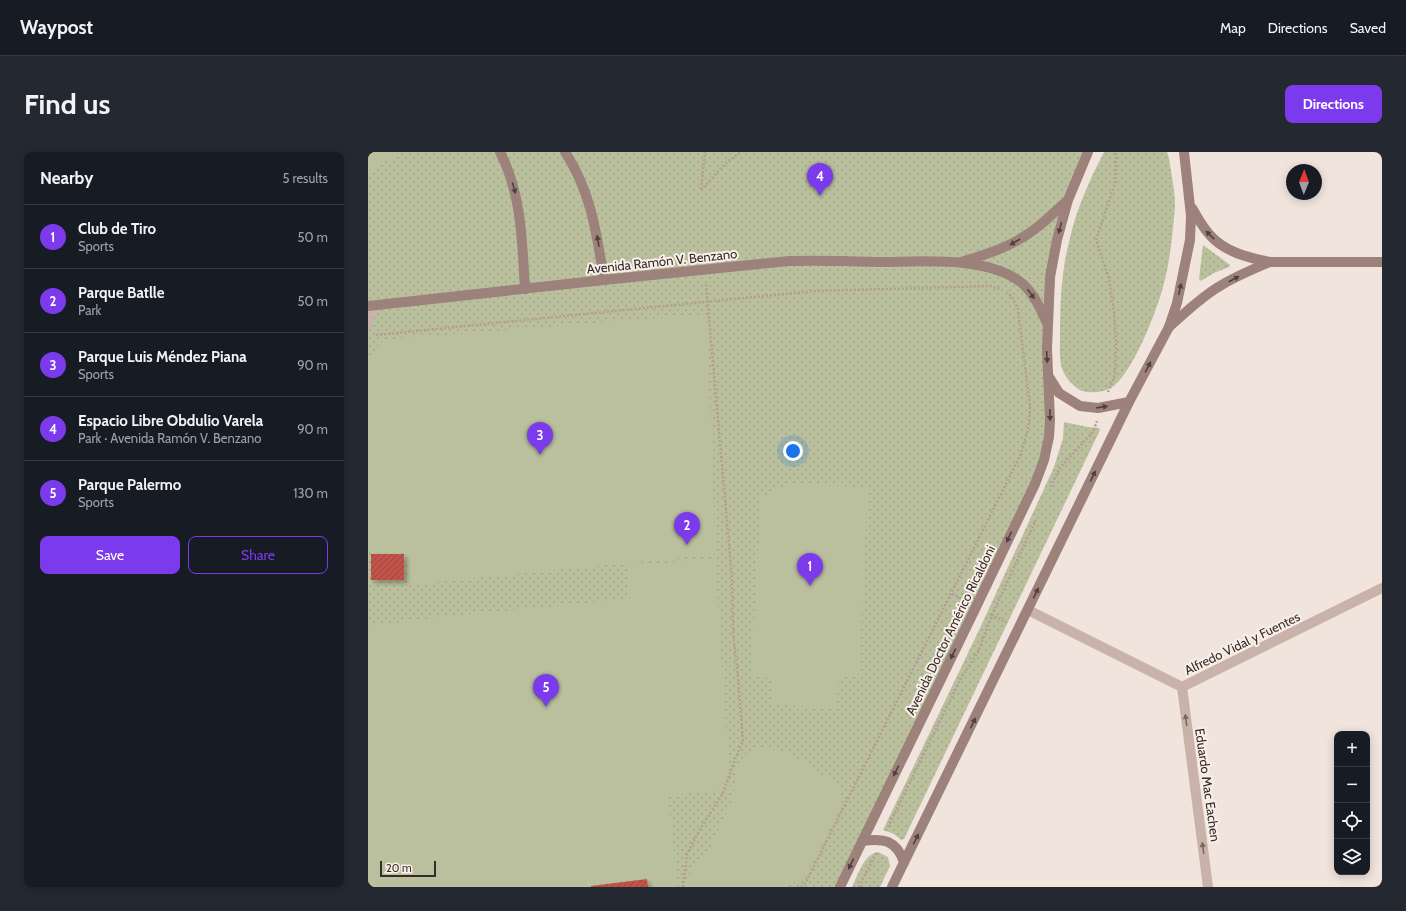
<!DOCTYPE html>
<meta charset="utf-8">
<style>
:root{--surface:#171b24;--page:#242831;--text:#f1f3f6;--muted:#9ea1a6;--line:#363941;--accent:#7c3aed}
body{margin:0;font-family:Cabin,sans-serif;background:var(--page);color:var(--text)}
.controls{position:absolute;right:12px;bottom:12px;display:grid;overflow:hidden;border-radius:8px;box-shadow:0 2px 10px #0003}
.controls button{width:36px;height:36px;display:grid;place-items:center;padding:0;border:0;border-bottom:1px solid var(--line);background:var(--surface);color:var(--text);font:20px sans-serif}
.compass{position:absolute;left:918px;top:12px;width:36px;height:36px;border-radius:50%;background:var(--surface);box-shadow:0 2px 10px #0003;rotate:1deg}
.scale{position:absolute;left:12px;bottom:10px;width:56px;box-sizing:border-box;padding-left:4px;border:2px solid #372b29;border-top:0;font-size:11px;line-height:14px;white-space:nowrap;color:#372b29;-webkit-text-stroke:3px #f9efe9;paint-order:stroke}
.you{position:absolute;left:425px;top:299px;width:14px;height:14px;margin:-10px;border:3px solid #fff;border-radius:50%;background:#1a73e8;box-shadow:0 0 0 6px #1a73e833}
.badge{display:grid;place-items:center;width:26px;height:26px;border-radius:50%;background:var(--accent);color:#fff;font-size:13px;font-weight:700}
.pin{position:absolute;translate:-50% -33px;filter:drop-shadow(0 1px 2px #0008)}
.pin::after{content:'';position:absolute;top:21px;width:14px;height:12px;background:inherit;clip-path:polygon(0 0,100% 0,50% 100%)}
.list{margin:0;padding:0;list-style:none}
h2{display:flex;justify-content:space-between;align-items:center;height:52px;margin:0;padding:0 16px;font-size:17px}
h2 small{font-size:13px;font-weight:400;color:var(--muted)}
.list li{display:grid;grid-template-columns:26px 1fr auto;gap:12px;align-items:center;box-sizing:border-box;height:64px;padding:0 16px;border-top:1px solid var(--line)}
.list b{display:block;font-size:15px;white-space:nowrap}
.list p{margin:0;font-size:13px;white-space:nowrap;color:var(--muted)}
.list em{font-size:13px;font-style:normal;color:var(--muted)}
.actions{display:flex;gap:8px;padding:12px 16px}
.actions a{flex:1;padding:9px 0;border:1px solid var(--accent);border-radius:8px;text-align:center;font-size:14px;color:var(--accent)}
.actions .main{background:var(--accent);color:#fff}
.icon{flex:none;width:22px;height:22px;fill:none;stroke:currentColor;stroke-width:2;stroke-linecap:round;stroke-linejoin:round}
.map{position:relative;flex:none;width:1014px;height:735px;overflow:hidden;border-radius:8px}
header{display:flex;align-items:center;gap:24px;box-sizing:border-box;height:56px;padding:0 20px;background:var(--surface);border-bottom:1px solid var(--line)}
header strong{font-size:19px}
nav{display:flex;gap:22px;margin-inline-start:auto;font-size:14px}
.intro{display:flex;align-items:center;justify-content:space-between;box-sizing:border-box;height:96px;padding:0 24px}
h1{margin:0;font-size:28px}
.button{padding:10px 18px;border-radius:8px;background:var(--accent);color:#fff;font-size:14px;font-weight:700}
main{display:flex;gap:24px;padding:0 24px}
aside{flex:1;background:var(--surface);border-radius:8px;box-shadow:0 2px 10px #0003}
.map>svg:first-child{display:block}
</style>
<header>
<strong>Waypost</strong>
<nav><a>Map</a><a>Directions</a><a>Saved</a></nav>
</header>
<div class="intro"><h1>Find us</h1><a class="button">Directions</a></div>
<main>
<aside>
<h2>Nearby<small>5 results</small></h2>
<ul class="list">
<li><span class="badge">1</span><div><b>Club de Tiro</b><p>Sports</p></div><em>50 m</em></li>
<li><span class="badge">2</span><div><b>Parque Batlle</b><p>Park</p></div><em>50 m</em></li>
<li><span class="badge">3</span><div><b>Parque Luis Méndez Piana</b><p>Sports</p></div><em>90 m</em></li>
<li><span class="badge">4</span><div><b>Espacio Libre Obdulio Varela</b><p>Park · Avenida Ramón V. Benzano</p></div><em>90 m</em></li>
<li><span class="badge">5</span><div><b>Parque Palermo</b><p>Sports</p></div><em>130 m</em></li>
</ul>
<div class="actions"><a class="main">Save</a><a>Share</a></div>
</aside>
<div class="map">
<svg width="1014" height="735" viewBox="0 0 1014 735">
<defs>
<pattern id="grass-dots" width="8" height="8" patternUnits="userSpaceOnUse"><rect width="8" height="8" fill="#bac09d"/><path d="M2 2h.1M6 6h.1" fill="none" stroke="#a0a587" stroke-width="1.8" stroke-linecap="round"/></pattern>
<pattern id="building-hatch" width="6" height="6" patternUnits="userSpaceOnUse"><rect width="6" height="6" fill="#c1534b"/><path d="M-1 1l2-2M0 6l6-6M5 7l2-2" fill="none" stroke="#9e453e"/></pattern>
<filter id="shadow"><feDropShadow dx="3.5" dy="3.5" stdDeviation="2" flood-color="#0004"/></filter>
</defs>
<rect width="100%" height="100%" fill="#f1e4dd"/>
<!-- grass -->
<g fill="url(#grass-dots)">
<path d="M0 0H720L689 88 676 308 472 735H0Z"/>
<path d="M736 0H799L801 6C803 21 807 38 807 54 805 78 802 111 795 135 788 161 767 214 748 232 740 240 725 242 714 239 706 236 697 225 694 217 691 207 692 196 692 186 692 154 693 121 701 90 708 58 721 29 736 0Z"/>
<path d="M835 93 862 113 861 115 846 121 833 129 831 127Z"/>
<path d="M696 270 720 275 731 276 732 278 536 687 533 688 526 682 515 678 612 476 686 315 695 286Z"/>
<path d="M510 700 520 705 522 714 512 735H484C490 723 495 703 510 700Z"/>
</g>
<!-- garden -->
<g fill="#bac09d">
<path d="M0 0H34L0 20Z"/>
<path d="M338 162 348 402 40 433 38 399 0 400V206L15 188Z"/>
<path d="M420 332 500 335 491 522 471 526 468 557 403 552 405 526 383 524 393 346Z"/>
<path d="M347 407 362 637 300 644 310 735H0V474L81 464 262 447 259 414Z"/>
<path d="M395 595 419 601 441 613 462 628 469 634 473 640 474 651 444 712 430 728 416 735H317L319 728 326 716 343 694 363 650 371 610 380 600Z"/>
</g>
<!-- building -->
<g fill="url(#building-hatch)" filter="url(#shadow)">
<rect x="3" y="402" width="33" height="26"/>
<path d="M279 727 280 735H223V734Z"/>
</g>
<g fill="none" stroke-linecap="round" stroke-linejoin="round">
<!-- path -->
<g stroke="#b59c93" stroke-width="2.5" stroke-dasharray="2 2" stroke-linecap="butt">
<path d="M333 37 337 0"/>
<path d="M333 38 358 11 373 0"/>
<path d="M8 183 446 139 622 134 633 137"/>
<path d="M740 240 747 223 748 190 746 159 741 127 728 88 747 31 748 0"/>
<path d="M683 335 691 317 725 280 729 269"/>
<path d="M584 442 596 448"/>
<path d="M623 463 638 470"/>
<path d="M520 675 592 528 610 500 624 463 668 368"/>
<path d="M315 735 319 702 331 679 355 641 367 607 375 589 370 525 365 480 364 426 338 132"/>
<path d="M433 735 438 730 652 304 660 278 662 255 650 157 644 145 639 140"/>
<path d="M491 735 508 701"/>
</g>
<!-- lane -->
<path stroke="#c9b2a9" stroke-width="8" d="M0 173 4 154"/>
<!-- street -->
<g stroke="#c9b2a9" stroke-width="10">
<path d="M660 458 814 535"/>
<path d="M814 535 1014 436"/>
<path d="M814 535 840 735"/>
</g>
<!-- secondary -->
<g stroke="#9d817b" stroke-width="10">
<path d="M132 0C154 43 154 90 157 137"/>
<path d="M197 0C223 39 229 83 236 128"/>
<path d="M824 56C829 65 834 74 841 82 856 100 881 106 902 110H1014"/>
<path d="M593 110C620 102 645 94 667 77 678 69 688 58 699 49"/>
<path d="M0 154 236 128 421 109C451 108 480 109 510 110 552 110 621 103 655 132 666 142 673 158 679 171"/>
<path d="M801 175C817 161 833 145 852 134 868 124 885 117 902 110"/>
<path d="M681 225 691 241 712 254 730 256 761 250"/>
<path d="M494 689C516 686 528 688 536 710"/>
<path d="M472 735 608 455 667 332 676 308 681 285 682 268 679 197 682 125 689 88 700 48 720 0"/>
<path d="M524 735 761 250 801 175 809 151 822 88 823 64 816 0"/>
</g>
</g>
<!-- one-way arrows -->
<defs><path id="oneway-solid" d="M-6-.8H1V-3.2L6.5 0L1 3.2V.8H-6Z"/></defs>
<g fill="#50403e">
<use href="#oneway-solid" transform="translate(146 36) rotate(74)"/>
<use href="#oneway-solid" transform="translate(692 76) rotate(105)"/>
<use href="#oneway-solid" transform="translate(842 83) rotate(-136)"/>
<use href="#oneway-solid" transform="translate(230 89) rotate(-100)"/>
<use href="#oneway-solid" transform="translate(647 90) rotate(150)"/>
<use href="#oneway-solid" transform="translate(866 127) rotate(-28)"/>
<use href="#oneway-solid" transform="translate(812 137) rotate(-78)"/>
<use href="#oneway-solid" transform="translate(663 142) rotate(54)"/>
<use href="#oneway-solid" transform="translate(679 205) rotate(86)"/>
<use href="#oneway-solid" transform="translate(780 215) rotate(-62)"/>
<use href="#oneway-solid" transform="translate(734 255) rotate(-9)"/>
<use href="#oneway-solid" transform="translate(682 263) rotate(89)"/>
<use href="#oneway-solid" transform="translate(725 324) rotate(-64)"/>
<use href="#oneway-solid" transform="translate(641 385) rotate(115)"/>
<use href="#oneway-solid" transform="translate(668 441) rotate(-64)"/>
<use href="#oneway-solid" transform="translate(585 502) rotate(116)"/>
<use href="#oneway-solid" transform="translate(605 571) rotate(-64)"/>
<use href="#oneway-solid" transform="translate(528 619) rotate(116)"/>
<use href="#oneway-solid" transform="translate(548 687) rotate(-64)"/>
<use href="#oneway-solid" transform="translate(483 712) rotate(115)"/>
</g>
<g fill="#796863">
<use href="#oneway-solid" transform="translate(818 568) rotate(-98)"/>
<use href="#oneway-solid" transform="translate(835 696) rotate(-98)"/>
</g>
<g text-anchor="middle" stroke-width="4" stroke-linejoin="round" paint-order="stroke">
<!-- street labels -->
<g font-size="13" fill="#372b29" stroke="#f9efe9">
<text transform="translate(294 109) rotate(-6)" y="5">Avenida Ramón V. Benzano</text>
<text transform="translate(582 478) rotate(-64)" y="5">Avenida Doctor Américo Ricaldoni</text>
<text transform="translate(874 491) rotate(-26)" y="5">Alfredo Vidal y Fuentes</text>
<text transform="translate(840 633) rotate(82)" y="5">Eduardo Mac Eachen</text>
</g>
</g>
</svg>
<div class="controls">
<button>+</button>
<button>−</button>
<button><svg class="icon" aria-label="locate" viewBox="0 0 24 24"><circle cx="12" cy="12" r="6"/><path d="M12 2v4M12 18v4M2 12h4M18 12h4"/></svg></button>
<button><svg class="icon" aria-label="layers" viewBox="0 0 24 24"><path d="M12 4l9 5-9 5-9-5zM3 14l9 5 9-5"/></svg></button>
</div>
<svg class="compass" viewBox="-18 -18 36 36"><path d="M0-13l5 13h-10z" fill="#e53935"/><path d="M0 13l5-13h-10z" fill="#9ea1a6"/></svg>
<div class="scale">20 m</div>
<div class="you"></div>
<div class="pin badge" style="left:442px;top:434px">1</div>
<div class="pin badge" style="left:319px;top:393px">2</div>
<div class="pin badge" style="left:172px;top:303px">3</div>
<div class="pin badge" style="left:452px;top:44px">4</div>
<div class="pin badge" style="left:178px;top:555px">5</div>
</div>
</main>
